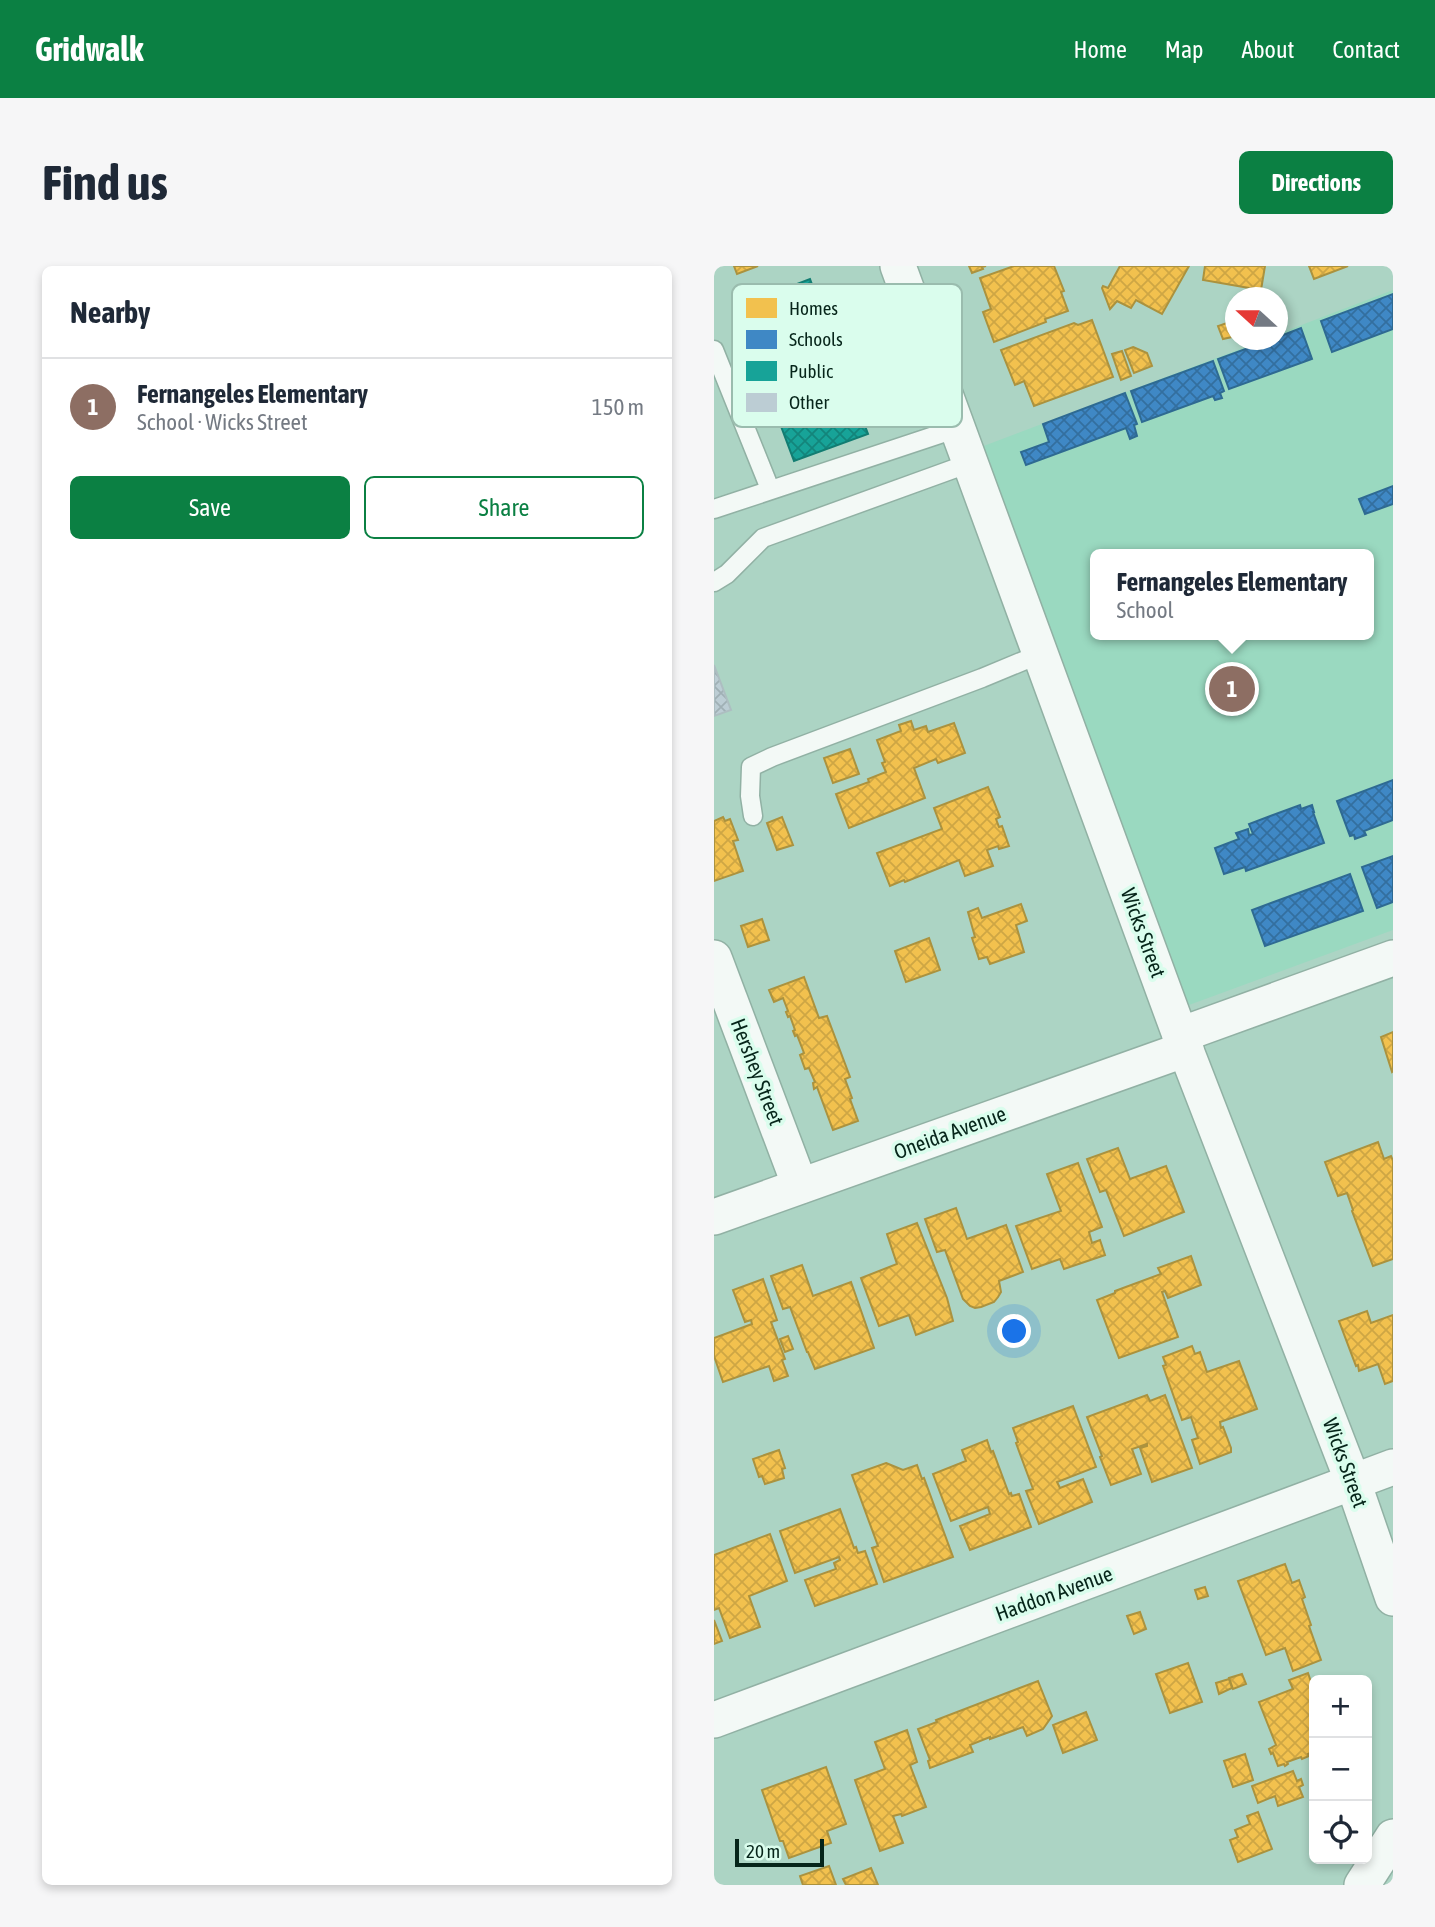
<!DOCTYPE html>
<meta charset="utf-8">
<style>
:root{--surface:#fff;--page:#f6f6f7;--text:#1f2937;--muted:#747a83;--line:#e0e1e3;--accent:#0b8043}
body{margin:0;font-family:"Asap Condensed",sans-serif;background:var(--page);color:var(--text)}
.controls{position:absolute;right:21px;bottom:21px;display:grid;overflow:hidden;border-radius:10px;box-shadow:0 4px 10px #0003}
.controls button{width:63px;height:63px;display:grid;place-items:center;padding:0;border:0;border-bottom:2px solid var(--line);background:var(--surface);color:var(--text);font:35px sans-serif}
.compass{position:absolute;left:511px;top:21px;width:63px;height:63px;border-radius:50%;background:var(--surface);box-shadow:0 4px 10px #0003;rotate:291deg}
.scale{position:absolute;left:21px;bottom:18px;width:89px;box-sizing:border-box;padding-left:7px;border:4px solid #06251a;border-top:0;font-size:19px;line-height:24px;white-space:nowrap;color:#06251a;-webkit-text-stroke:5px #dafded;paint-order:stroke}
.you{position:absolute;left:301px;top:1066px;width:24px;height:24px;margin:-18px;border:5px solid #fff;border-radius:50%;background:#1a73e8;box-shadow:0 0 0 10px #1a73e833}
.badge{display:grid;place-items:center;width:46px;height:46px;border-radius:50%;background:var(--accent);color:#fff;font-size:23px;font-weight:700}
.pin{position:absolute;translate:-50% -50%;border:4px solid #fff;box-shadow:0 2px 7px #0006}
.popup{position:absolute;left:376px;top:283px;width:284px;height:91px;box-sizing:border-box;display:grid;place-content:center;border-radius:10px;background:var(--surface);filter:drop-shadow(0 2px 5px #0005);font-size:23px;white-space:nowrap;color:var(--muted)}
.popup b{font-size:26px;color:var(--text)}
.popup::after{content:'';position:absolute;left:50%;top:100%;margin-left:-14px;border:14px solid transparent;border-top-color:var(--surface)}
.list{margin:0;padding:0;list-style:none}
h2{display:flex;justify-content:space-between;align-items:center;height:91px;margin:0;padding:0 28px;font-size:30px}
h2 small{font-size:23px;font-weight:400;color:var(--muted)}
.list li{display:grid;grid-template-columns:46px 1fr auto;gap:21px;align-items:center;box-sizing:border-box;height:98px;padding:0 28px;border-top:2px solid var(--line)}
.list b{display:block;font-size:26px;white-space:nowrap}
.list p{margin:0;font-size:23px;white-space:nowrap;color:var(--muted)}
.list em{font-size:23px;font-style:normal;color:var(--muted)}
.actions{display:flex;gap:14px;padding:21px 28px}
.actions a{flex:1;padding:16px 0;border:2px solid var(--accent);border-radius:10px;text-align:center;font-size:24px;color:var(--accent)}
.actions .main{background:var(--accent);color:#fff}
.icon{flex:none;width:38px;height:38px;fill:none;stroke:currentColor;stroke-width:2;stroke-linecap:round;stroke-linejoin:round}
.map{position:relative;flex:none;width:679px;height:1619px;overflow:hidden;border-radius:10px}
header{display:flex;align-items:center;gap:42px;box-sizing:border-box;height:98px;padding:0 35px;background:var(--accent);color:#fff}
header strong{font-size:33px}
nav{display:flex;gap:38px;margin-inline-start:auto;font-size:24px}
.intro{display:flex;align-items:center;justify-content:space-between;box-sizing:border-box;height:168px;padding:0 42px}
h1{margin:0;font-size:49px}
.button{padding:18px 32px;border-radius:10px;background:var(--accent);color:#fff;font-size:24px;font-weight:700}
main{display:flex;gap:42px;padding:0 42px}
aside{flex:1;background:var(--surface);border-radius:10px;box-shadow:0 4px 10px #0003}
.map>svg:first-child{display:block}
</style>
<header>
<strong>Gridwalk</strong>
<nav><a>Home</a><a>Map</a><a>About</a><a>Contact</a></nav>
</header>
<div class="intro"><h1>Find us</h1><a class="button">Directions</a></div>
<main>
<aside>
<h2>Nearby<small></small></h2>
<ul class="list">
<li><span class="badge" style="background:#8d6e63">1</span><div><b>Fernangeles Elementary</b><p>School · Wicks Street</p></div><em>150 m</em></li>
</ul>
<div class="actions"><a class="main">Save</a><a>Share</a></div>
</aside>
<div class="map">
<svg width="679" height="1619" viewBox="0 0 679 1619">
<defs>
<pattern id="homes-cross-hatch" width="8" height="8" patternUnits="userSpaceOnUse" patternTransform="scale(1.75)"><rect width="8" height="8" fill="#f2c14e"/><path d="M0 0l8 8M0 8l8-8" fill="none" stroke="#cea644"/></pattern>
<pattern id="schools-cross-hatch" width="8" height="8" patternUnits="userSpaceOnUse" patternTransform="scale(1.75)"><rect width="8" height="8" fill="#3f88c5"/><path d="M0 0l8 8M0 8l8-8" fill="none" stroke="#336f9f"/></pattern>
<pattern id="public-cross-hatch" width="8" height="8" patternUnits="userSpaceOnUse" patternTransform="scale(1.75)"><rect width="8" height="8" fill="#17a398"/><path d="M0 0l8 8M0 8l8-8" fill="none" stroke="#13857b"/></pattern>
<pattern id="building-cross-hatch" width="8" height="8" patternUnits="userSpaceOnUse" patternTransform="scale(1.75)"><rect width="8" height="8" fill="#bccdd4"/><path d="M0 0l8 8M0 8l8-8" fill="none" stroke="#a0b0b5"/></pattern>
</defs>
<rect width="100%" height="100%" fill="#acd4c4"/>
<!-- built -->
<path fill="#9ad9c0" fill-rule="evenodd" d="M679 24V664L475 739 267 181 550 74H564V68ZM382 288H654V369H382Z"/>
<!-- homes -->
<g fill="url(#homes-cross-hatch)" stroke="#ab923e" stroke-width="2">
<path d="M20 0H44L23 8Z"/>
<path d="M255 0H272L268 1 269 3 258 7Z"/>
<path d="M300 0H340L350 25 347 26 354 45 331 53 332 56 280 76 269 46 277 43 266 12Z"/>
<path d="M406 0H475L448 48 422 34 417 42 403 35 396 43 388 22 389 20 394 22Z"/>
<path d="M491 0H551L547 24 489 14Z"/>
<path d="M595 0H634L600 13Z"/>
<path d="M378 54 399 111 320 140 310 115 301 119 287 84 360 57 364 59Z"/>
<path d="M513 57 518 71 509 73 504 60Z"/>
<path d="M419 81 433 87 438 100 420 107 411 84Z"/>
<path d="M408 85 417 110 407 114 398 88Z"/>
<path d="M197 455 200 464 212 460 214 466 240 457 251 487 224 497 222 493 200 502 211 532 135 562 122 528 155 516 154 513 172 506 168 497 171 496 163 474 187 465 185 459Z"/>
<path d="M136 483 145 508 119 517 110 492Z"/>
<path d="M274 521 286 551 282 553 285 561 288 560 295 580 285 583 284 580 273 584 279 600 251 610 245 594 191 616 190 614 176 620 163 587 228 563 220 542Z"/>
<path d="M9 551 11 555 16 553 24 574 19 575 29 605 0 615V555Z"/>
<path d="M68 551 79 579 63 584 53 557Z"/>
<path d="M307 638 313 655 302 659 310 686 276 698 273 691 265 693 258 672 261 671 254 646 264 642 268 652Z"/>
<path d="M48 653 55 674 34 681 27 660Z"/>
<path d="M215 672 226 704 192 716 181 685Z"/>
<path d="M90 711 105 752 113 750 136 811 131 813 138 832 136 833 144 855 119 864 103 821 100 823 99 817 101 816 95 802 91 803 86 789 90 787 83 769 81 770 79 765 81 764 76 750 74 751 72 746 74 745 69 732 60 736 55 724Z"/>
<path d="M679 766V805L678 806 667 771Z"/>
<path d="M664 876 670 893 677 890 679 895V993L659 1000 638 945 639 944 633 927 624 930 611 896Z"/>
<path d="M404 882 416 913 452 900 470 946 410 970 392 924 386 926 373 893Z"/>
<path d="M364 897 388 961 375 966 378 977 386 974 391 989 350 1003 346 993 318 1003 302 960 347 945 333 908Z"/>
<path d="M242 942 253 973 292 959 309 1006 285 1015 287 1026 284 1031 280 1036 267 1041 261 1042 256 1040 249 1033 231 984 223 986 211 953Z"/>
<path d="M203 957 233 1032 239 1055 202 1069 195 1049 165 1060 147 1012 183 998 173 968Z"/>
<path d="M477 990 487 1019 454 1032 451 1025 448 1026 464 1071 405 1092 383 1034 401 1027V1025L447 1008 444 1002Z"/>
<path d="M88 999 99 1030 137 1016 160 1082 101 1103 94 1086H93L76 1041 69 1043 57 1010Z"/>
<path d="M49 1013 63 1054 57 1056 71 1093 68 1094 74 1110 60 1115 55 1100 9 1116 0 1090V1072L38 1058 37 1054 31 1056 19 1024Z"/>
<path d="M653 1045 657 1057 679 1049V1115L671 1118 664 1098 645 1105 644 1099 642 1100 625 1055Z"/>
<path d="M74 1070 79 1083 71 1086 66 1073Z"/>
<path d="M478 1080 481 1088 486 1086 493 1106 525 1095 543 1143 506 1156 507 1162 509 1161 517 1182V1186L486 1198 478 1174 484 1172 477 1151 468 1154 449 1100 452 1099 449 1091Z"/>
<path d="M433 1129 436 1135 451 1129 478 1202 438 1216 426 1182 433 1180V1178L418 1183 427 1208 397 1219 386 1191 388 1190 373 1151Z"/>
<path d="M359 1140 382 1201 343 1216 346 1222 369 1213 378 1236 325 1258 312 1225 319 1223 302 1177 304 1176 299 1162Z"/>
<path d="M273 1174 277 1186 279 1185 295 1228 297 1227 298 1230 305 1228 317 1261 256 1284 246 1260 276 1248 274 1241 237 1255 219 1208 252 1195 248 1184Z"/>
<path d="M65 1184 71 1202 68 1203 70 1212 51 1218 48 1210 45 1211 39 1193Z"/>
<path d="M172 1197 189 1204 203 1199 208 1213 210 1212 239 1291 170 1316 158 1282 164 1280 138 1209Z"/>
<path d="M126 1243 140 1282 142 1281 144 1287 151 1285 163 1318 101 1340 91 1314 122 1303 120 1297 126 1294 125 1291 81 1307 66 1265Z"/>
<path d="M56 1268 73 1315 35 1330 46 1361 16 1372 5 1342 0 1344V1289Z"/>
<path d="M571 1298 578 1317 585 1314 591 1331 588 1333 597 1359 595 1360 607 1394 579 1405 571 1382 552 1389 524 1315Z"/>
<path d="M491 1321 494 1330 484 1333 481 1324Z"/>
<path d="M426 1346 432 1363 420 1368 413 1350Z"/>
<path d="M0 1354 8 1375 0 1378Z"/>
<path d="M474 1397 488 1436 456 1447 442 1408Z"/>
<path d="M594 1407 600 1425V1485L594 1488 595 1490 588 1493 587 1491 573 1496 574 1498 571 1500 570 1498 564 1500 559 1487 557 1488 555 1483 562 1479 545 1436 579 1423 575 1414Z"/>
<path d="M528 1408 532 1418 519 1423 515 1412Z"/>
<path d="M515 1413 518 1422 505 1428 502 1417Z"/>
<path d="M324 1415 338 1450 329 1463 313 1470 309 1461 276 1473V1471L256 1479 259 1486 216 1502 214 1495 216 1494 204 1463 223 1456 222 1454Z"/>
<path d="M372 1446 383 1474 349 1487 339 1459Z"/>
<path d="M193 1464 203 1496 196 1499 212 1541 188 1550 187 1548 179 1550 189 1577 166 1585 141 1514 171 1503 161 1476Z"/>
<path d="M531 1488 539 1514 519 1521 510 1495Z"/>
<path d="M112 1501 132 1558 113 1565 117 1577 75 1592 69 1575H66L48 1524Z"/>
<path d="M579 1505 583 1515 587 1513 589 1519 585 1521 589 1531 564 1540 561 1530 544 1537 538 1520Z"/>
<path d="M544 1546 558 1583 524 1596 516 1574 524 1571 521 1564 536 1558 533 1550Z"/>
<path d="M115 1600 122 1619H89L86 1610Z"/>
<path d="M157 1602 164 1619H132L129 1613Z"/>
</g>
<!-- schools -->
<g fill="url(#schools-cross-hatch)" stroke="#2e6a92" stroke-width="2">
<path d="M679 28V63L618 86 607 55Z"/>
<path d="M587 62 598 93 515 123 504 93 556 74H564V71Z"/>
<path d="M499 95 510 125 506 127 508 132 501 134 499 130 428 156 417 125Z"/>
<path d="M411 127 423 158 420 159 423 170 416 173 412 162 312 199 307 186 335 176 329 158Z"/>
<path d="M679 220V238L651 248 645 233Z"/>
<path d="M679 514V554L650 565 652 569 641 573 640 569 636 570 623 535Z"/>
<path d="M586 539 587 543 598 539 600 546H599L610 577 532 605 531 601 510 608 501 582 525 573 522 567 534 563 535 569 539 568 535 558Z"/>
<path d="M679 590V636L663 642 648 601Z"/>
<path d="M636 608 649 645 551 680 538 644Z"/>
</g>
<!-- public -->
<path fill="url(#public-cross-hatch)" stroke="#127d72" stroke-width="2" d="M96 13 114 61 122 58 143 116 135 118 154 168 80 195 62 147 54 150 32 92 40 89 23 41Z"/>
<!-- building -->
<path fill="url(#building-cross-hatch)" stroke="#adbec1" stroke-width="2" d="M0 399 17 444 0 450Z"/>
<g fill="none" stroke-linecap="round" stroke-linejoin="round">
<!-- lane casing -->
<g stroke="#91b1a4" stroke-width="21">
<g id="lane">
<path d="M0 84 56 223"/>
<path d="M0 243 244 162"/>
<path d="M0 316 13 308 49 272 256 197"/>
<path d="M39 550 36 530 37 501 58 491 268 412 326 388"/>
</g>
</g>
<!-- street casing -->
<g stroke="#91b1a4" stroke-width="38">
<g id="street">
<path d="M184 0 466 769 639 1216 679 1332"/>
<path d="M0 692 86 920"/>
<path d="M466 769 679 692"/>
<path d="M0 951 472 783"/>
<path d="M0 1454 679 1201"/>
<path d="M648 1619 679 1571"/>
</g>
</g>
<!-- lane -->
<use href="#lane" stroke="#f3f9f6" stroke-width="18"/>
<!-- street -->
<use href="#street" stroke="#f3f9f6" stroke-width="35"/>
</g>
<g text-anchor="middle" stroke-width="7" stroke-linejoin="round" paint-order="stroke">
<!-- street labels -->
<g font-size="21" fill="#06251a" stroke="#dafded">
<text transform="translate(429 667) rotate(70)" y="7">Wicks Street</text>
<text transform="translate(43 806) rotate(69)" y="7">Hershey Street</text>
<text transform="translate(236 867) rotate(-20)" y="7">Oneida Avenue</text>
<text transform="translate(631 1197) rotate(70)" y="7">Wicks Street</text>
<text transform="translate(340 1328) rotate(-20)" y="7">Haddon Avenue</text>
</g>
</g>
<!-- legend -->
<rect x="18" y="18" width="230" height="143" rx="10" fill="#dafded" stroke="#9abcae" stroke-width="2"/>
<rect x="32" y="32" width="31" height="20" fill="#f2c14e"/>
<rect x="32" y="64" width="31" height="19" fill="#3f88c5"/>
<rect x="32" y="95" width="31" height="20" fill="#17a398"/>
<rect x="32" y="127" width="31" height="19" fill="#bccdd4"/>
<g font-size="19" fill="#06251a">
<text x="75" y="49">Homes</text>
<text x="75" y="80">Schools</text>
<text x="75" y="112">Public</text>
<text x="75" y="143">Other</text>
</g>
</svg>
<div class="controls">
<button>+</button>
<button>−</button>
<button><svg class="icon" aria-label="locate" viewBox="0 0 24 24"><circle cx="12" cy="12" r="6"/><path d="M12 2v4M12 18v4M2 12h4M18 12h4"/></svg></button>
</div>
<svg class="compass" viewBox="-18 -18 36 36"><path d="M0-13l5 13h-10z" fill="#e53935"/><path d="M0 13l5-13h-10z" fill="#747a83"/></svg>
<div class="scale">20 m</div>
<div class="you"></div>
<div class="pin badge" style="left:518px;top:423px;background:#8d6e63">1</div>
<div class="popup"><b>Fernangeles Elementary</b>School</div>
</div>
</main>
